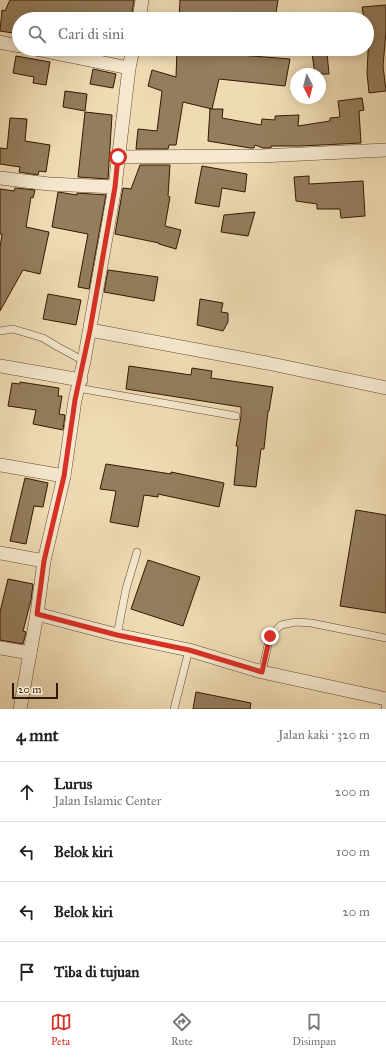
<!DOCTYPE html>
<html lang="id">
<meta charset="utf-8">
<style>
:root{--surface:#fff;--page:#f2f2f2;--text:#222;--muted:#767676;--line:#e0e0e0;--accent:#d93025}
body{margin:0;font-family:"IM FELL Great Primer",serif;background:var(--page);color:var(--text)}
.compass{position:absolute;left:290px;top:68px;width:36px;height:36px;border-radius:50%;background:var(--surface);box-shadow:0 2px 10px #0003;rotate:174deg}
.scale{position:absolute;left:12px;bottom:10px;width:46px;box-sizing:border-box;padding-left:4px;border:2px solid #321800;border-top:0;font-size:11px;line-height:14px;white-space:nowrap;color:#321800;-webkit-text-stroke:3px #f5e8ce;paint-order:stroke}
.stop{position:absolute;width:12px;height:12px;margin:-9px;border:3px solid #d93025;border-radius:50%;background:#fff}
.stop.end{background:#d93025;border-color:#fff;box-shadow:0 1px 4px #0008}
.list{margin:0;padding:0;list-style:none}
h2{display:flex;justify-content:space-between;align-items:center;height:52px;margin:0;padding:0 16px;font-size:17px}
h2 small{font-size:13px;font-weight:400;color:var(--muted)}
.list li{display:grid;grid-template-columns:26px 1fr auto;gap:12px;align-items:center;box-sizing:border-box;height:60px;padding:0 16px;border-top:1px solid var(--line)}
.list b{display:block;font-size:15px;white-space:nowrap}
.list p{margin:0;font-size:13px;white-space:nowrap;color:var(--muted)}
.list em{font-size:13px;font-style:normal;color:var(--muted)}
.icon{flex:none;width:22px;height:22px;fill:none;stroke:currentColor;stroke-width:2;stroke-linecap:round;stroke-linejoin:round}
.map{position:relative;flex:none;width:386px;height:709px;overflow:hidden}
.search{position:absolute;background:var(--surface);box-shadow:0 2px 10px #0003;left:12px;right:12px;top:12px;height:44px;display:flex;align-items:center;gap:10px;box-sizing:border-box;padding:0 14px;border-radius:22px;color:var(--muted);font-size:15px}
.sheet{height:292px;background:var(--surface)}
nav{display:flex;justify-content:space-around;align-items:center;box-sizing:border-box;height:56px;border-top:1px solid var(--line);background:var(--surface);font-size:11px;color:var(--muted)}
nav a{display:grid;justify-items:center;gap:2px}
nav .on{color:var(--accent)}
.map>svg:first-child{display:block}
</style>
<div class="map">
<svg width="386" height="709" viewBox="0 0 386 709">
<rect width="100%" height="100%" fill="#efdbb3"/>
<filter id="stains"><feTurbulence type="fractalNoise" baseFrequency=".005" numOctaves="4"/><feColorMatrix values="0 0 0 0 .2 0 0 0 0 .09 0 0 0 0 .02 0 0 0 .5 -.17"/></filter>
<radialGradient id="worn" r=".72"><stop offset=".6" stop-color="#630" stop-opacity="0"/><stop offset="1" stop-color="#630" stop-opacity=".3"/></radialGradient>
<!-- building -->
<g fill="#947d5d" stroke="#321800">
<path d="M10 0H134L131 19H19V34L0 31 2 10 5 11Z"/>
<path d="M180 0H278L275 19H242L205 14V19H179Z"/>
<path d="M386 5V31L383 66 386 91 369 93 367 73 369 33H367V19H364L362 7Z"/>
<path d="M177 49H202V52L290 59 285 86 219 79 212 109 183 102 176 145H169L168 149H136L138 129 157 131 162 91 148 86 152 70 176 77Z"/>
<path d="M327 53 329 74H315L312 54Z"/>
<path d="M16 56 50 62 46 85 33 83 34 77 13 73Z"/>
<path d="M93 69 116 74 113 88 90 84Z"/>
<path d="M65 91 87 94 85 111 63 107Z"/>
<path d="M362 98 364 110 359 111 361 143 301 146H271V148H263L255 145 254 148H250L208 141 210 109H223L222 118 261 125 262 119 275 120V116L299 115 298 126 330 121V118L340 117 338 101Z"/>
<path d="M85 112 112 115 108 179 78 177Z"/>
<path d="M10 118 27 119 25 141 50 145 46 172 39 171 38 175 19 172 20 167 0 164V148L7 149Z"/>
<path d="M140 165H170L168 196 170 197 165 226 181 230 176 249 159 244V243L115 234 123 188 131 189Z"/>
<path d="M202 166 247 174 245 192 222 188 219 207 195 203Z"/>
<path d="M309 176V184L363 181 365 216 341 218 340 209H317V204L296 201 294 177Z"/>
<path d="M15 188 35 190 33 198 31 197 26 227 49 232 40 274 23 270 0 311V247L2 234H0V189L14 191Z"/>
<path d="M58 192 77 195V193L106 195 89 289 78 287 88 234 52 227Z"/>
<path d="M255 212 248 236 221 232 224 215Z"/>
<path d="M108 270 158 277 154 301 104 292Z"/>
<path d="M48 294 81 300 76 325 43 319Z"/>
<path d="M200 299 223 303 221 312 228 313V322L223 331 197 325Z"/>
<path d="M129 366 191 375 192 368 212 371 211 378 273 387 269 411H268L264 449H261L256 487 234 485 238 446H236L241 416V407L126 389Z"/>
<path d="M20 382 59 388 58 396H62L59 414 65 415 63 430 33 424 36 410 8 406 12 383 20 384Z"/>
<path d="M106 464 171 474V472L224 483 219 507 158 494V497L144 495 138 527 110 522 116 491 100 489Z"/>
<path d="M25 478 48 483 43 507 34 506 26 544 10 541Z"/>
<path d="M356 510 386 515V613L340 606Z"/>
<path d="M148 560 200 577 183 626 131 609Z"/>
<path d="M8 579 33 584 31 600 23 631 26 632 23 644 0 640V612Z"/>
<path d="M196 692 251 703 250 709H193Z"/>
</g>
<g fill="none" stroke-linecap="round" stroke-linejoin="round">
<!-- lane casing -->
<g stroke="#61492d" stroke-width="8">
<g id="lane">
<path d="M0 331 13 329 43 338 58 347 84 361"/>
<path d="M78 388 236 416"/>
<path d="M117 635 126 589 137 552"/>
<path d="M262 672 270 636 281 625 296 622 311 623 386 638"/>
<path d="M174 709 189 650"/>
<path d="M385 709 386 702"/>
</g>
</g>
<!-- street casing -->
<g stroke="#61492d" stroke-width="14">
<g id="street">
<path d="M139 19 142 0"/>
<path d="M0 42 19 46"/>
<path d="M35 49 129 68"/>
<path d="M118 157 261 156 386 150"/>
<path d="M0 178 49 184 115 187"/>
<path d="M90 330 267 363 386 388"/>
<path d="M0 366 81 380"/>
<path d="M0 465 64 476"/>
<path d="M0 553 44 561"/>
<path d="M37 614 117 635 189 650 262 672 386 699"/>
<path d="M0 648 30 653"/>
<path d="M20 709 37 614 44 561 64 476 75 400 84 361 115 187 129 68 133 49"/>
</g>
</g>
<!-- lane -->
<use href="#lane" stroke="#f5e8ce" stroke-width="7"/>
<!-- street -->
<use href="#street" stroke="#f5e8ce" stroke-width="13"/>
</g>
<g fill="none" stroke-linecap="round" stroke-linejoin="round">
<!-- route -->
<path stroke="#d93025" stroke-width="5" d="M118 157 115 187 90 330 75 400 64 476 44 561 37 614 117 635 189 650 262 672 270 636"/>
</g>
<rect width="100%" height="100%" filter="url(#stains)"/>
<rect width="100%" height="100%" fill="url(#worn)"/>
</svg>
<svg class="compass" viewBox="-18 -18 36 36"><path d="M0-13l5 13h-10z" fill="#e53935"/><path d="M0 13l5-13h-10z" fill="#767676"/></svg>
<div class="scale">20 m</div>
<div class="stop" style="left:118px;top:157px"></div>
<div class="stop end" style="left:270px;top:636px"></div>
<div class="search"><svg class="icon" aria-label="search" viewBox="0 0 24 24"><circle cx="10" cy="10" r="6"/><path d="M15 15l6 6"/></svg>Cari di sini</div>
</div>
<section class="sheet">
<h2>4 mnt<small>Jalan kaki · 320 m</small></h2>
<ul class="list">
<li><svg class="icon" aria-label="ahead" viewBox="0 0 24 24"><path d="M12 20V5M6 11l6-6 6 6"/></svg><div><b>Lurus</b><p>Jalan Islamic Center</p></div><em>200 m</em></li>
<li><svg class="icon" aria-label="left" viewBox="0 0 24 24"><path d="M17 20v-9H6M10 6l-5 5 5 5"/></svg><div><b>Belok kiri</b></div><em>100 m</em></li>
<li><svg class="icon" aria-label="left" viewBox="0 0 24 24"><path d="M17 20v-9H6M10 6l-5 5 5 5"/></svg><div><b>Belok kiri</b></div><em>20 m</em></li>
<li><svg class="icon" aria-label="arrive" viewBox="0 0 24 24"><path d="M6 21V4h12l-3 4 3 4H6"/></svg><div><b>Tiba di tujuan</b></div></li>
</ul>
</section>
<nav>
<a class="on"><svg class="icon" aria-label="map" viewBox="0 0 24 24"><path d="M3 6l6-2 6 2 6-2v14l-6 2-6-2-6 2zM9 4v14M15 6v14"/></svg>Peta</a>
<a><svg class="icon" aria-label="directions" viewBox="0 0 24 24"><path d="M12 3l9 9-9 9-9-9zM9 14v-3h6M13 9l2 2-2 2"/></svg>Rute</a>
<a><svg class="icon" aria-label="saved" viewBox="0 0 24 24"><path d="M7 4h10v16l-5-4-5 4z"/></svg>Disimpan</a>
</nav>
